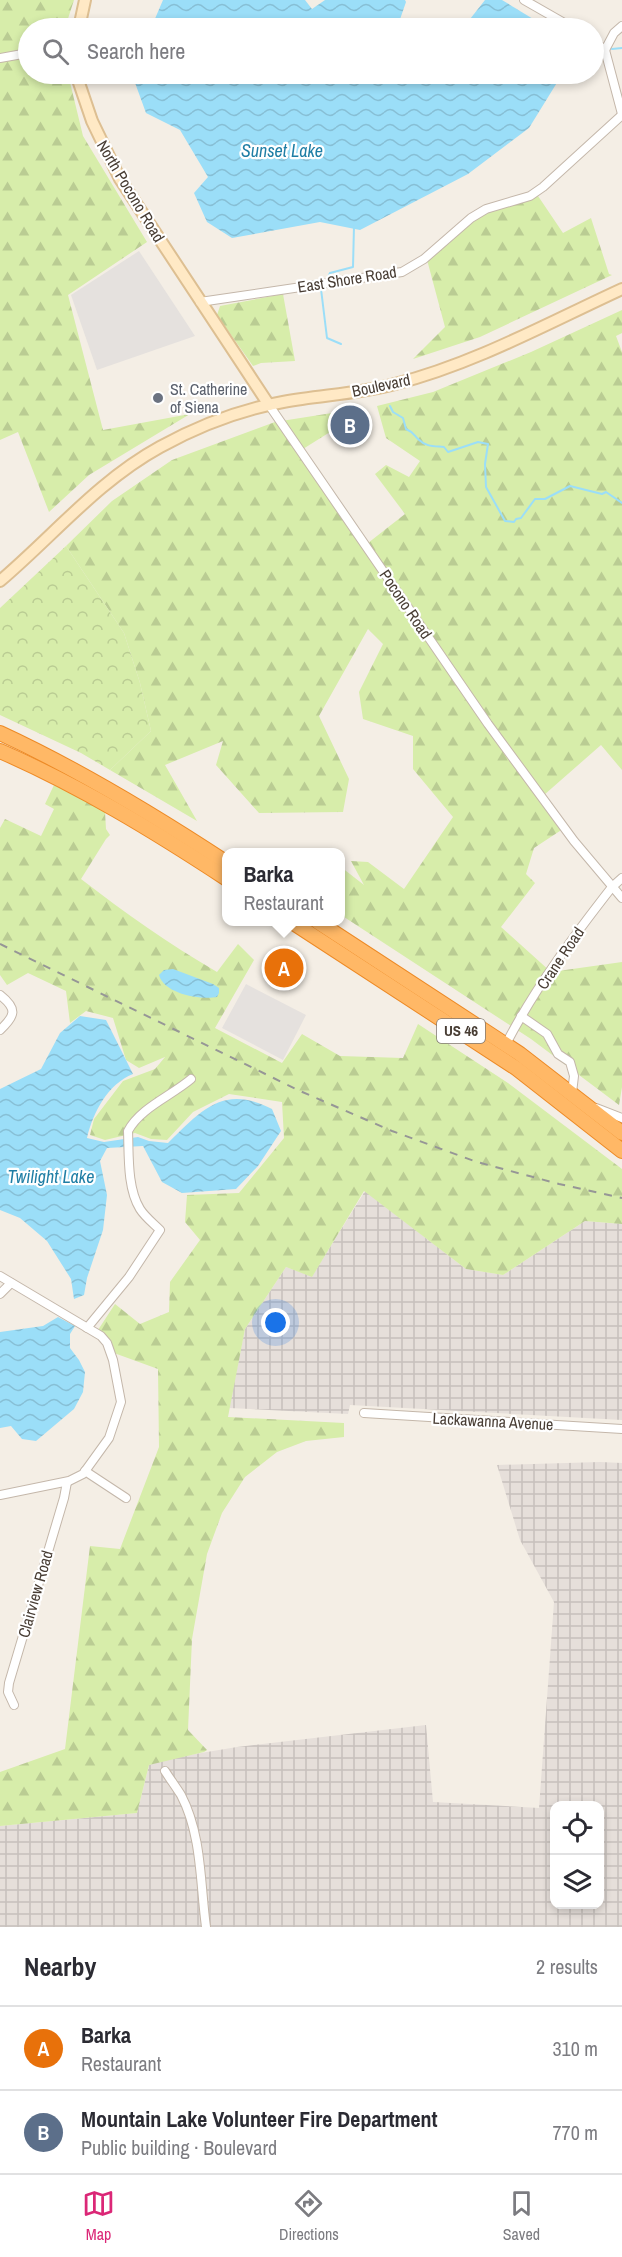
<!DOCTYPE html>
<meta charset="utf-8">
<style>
:root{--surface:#fff;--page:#f7f7f7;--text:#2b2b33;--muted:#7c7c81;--line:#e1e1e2;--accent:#db2777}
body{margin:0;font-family:"Archivo Narrow",sans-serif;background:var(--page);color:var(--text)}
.controls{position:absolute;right:18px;bottom:18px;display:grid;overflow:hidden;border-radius:12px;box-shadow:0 3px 9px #0003}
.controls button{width:54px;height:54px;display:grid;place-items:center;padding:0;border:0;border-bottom:2px solid var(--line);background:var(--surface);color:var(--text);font:30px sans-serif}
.you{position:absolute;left:276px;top:1323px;width:21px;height:21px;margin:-15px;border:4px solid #fff;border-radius:50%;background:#1a73e8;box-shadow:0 0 0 9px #1a73e833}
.badge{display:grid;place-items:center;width:39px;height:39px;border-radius:50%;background:var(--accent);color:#fff;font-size:20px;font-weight:700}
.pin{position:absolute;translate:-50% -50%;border:3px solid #fff;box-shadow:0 2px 6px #0006}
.popup{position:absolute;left:222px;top:848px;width:123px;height:78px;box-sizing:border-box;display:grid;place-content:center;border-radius:12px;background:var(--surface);filter:drop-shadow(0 2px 4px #0005);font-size:20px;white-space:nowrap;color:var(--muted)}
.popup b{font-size:22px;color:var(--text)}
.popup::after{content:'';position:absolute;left:50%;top:100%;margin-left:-12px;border:12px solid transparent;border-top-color:var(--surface)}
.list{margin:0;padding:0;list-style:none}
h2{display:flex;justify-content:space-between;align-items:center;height:78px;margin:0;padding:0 24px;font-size:26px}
h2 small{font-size:20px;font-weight:400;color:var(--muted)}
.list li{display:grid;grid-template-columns:39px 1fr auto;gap:18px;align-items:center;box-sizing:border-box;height:84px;padding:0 24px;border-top:2px solid var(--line)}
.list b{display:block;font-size:22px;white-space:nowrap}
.list p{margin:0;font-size:20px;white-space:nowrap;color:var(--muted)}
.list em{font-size:20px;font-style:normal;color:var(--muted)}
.icon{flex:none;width:33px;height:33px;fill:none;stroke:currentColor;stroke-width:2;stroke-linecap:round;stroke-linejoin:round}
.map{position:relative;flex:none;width:622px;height:1927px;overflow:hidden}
.search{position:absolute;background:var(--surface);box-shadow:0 3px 9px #0003;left:18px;right:18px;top:18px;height:66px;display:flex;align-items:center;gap:15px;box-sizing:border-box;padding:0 21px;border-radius:33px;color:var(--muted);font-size:22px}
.sheet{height:246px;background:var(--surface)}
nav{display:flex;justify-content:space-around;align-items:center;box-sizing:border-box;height:84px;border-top:2px solid var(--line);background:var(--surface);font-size:16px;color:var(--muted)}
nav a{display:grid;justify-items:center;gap:3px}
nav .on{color:var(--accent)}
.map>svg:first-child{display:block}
</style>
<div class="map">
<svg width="622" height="1927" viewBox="0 0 622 1927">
<defs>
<pattern id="industrial-grid" width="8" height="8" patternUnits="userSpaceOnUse" patternTransform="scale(1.5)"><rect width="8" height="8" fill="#e6dfda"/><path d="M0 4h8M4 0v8" fill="none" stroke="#c7c0bc"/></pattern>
<pattern id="forest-firs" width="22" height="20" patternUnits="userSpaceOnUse" patternTransform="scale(1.5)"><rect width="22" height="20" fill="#d7edaa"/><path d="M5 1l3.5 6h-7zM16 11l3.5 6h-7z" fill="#bacc93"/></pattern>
<pattern id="park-crowns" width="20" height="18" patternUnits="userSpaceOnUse" patternTransform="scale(1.5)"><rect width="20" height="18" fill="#d7edaa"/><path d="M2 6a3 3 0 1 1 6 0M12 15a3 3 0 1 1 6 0" fill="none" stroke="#bacc93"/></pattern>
<pattern id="water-waves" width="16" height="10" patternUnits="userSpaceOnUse" patternTransform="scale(1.5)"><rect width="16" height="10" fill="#9bdef8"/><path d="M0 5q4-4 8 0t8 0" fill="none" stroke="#87bfd5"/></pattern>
</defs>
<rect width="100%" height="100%" fill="#f4eee5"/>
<!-- industrial -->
<g fill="url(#industrial-grid)" fill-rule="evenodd">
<path d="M365 1191 466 1269 503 1275 585 1221 622 1224V1420L350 1405 348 1414 229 1408 245 1329 286 1267 312 1276Z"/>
<path d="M600 1462 622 1463V1927H0V1826L137 1813 149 1765 177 1757 237 1747 426 1725 433 1802 539 1808 554 1602 520 1540 497 1465ZM554 1806H600V1904H554Z"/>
</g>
<!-- forest -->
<g fill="url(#forest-firs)">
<path d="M0 0H74L65 28H28V74H68L83 136 147 242 68 295 103 430 190 414 89 475 49 512 18 432 0 440Z"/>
<path d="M536 193 563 233 591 218 609 274 612 275 480 337 413 359 445 327 426 256 479 214Z"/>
<path d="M283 294 295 361 261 363 253 366 217 315 220 306Z"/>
<path d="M622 310V333L616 336 622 352V770L601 745 544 795 566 827 534 848 526 874 535 883 501 927 551 972 622 962V1087L619 1105 531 1039 341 915V867L364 885 351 861 368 862 404 889 453 817 413 769V736L363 719 359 692 383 644 368 629 319 716 349 779 343 812 259 813 216 765 223 741 165 765 197 821 110 770 151 731 140 683 124 633 66 546 112 501 172 460 275 422 332 413 338 427 303 449 368 543 405 514 375 474 386 465 409 477 420 461 386 438 377 406 433 392 531 352Z"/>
<path d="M54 785 84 799 105 812 106 829 110 835 106 839 81 879C125 913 169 944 217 972L238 944 254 960 215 1028 282 1063 302 1034 340 1056 403 1058 418 1024 508 1083 622 1169V1224L585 1221 503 1275 466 1269 364 1191 312 1277 286 1267 245 1329 228 1417 344 1423V1437L306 1441 277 1452 245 1477 222 1513 207 1554 192 1639 188 1730 207 1750 204 1752 149 1765 137 1813 0 1826V1772L65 1749 90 1546 120 1549 159 1447 158 1369 114 1353 98 1330 115 1304 140 1324 169 1312 170 1282 200 1240 185 1222 187 1195 239 1193 284 1138 282 1102 229 1094 193 1112 167 1140 151 1139 135 1133 105 1140 90 1135 94 1119 123 1081 155 1069 165 1057 139 1068 126 1060 113 1018 86 1011 70 1023 66 991 28 973 7 985 0 975V828L5 819 41 836 54 809 45 804Z"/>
</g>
<!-- park -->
<path fill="url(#park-crowns)" d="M66 546 124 633 140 683 151 731 110 770 81 753 0 715V608Z"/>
<!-- parking -->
<g fill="#e5e1de">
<path d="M139 251 195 336 97 370 71 295Z"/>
<path d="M246 984 306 1015 283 1060 222 1028Z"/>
</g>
<!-- water -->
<g fill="url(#water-waves)">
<path d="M163 0H305L312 9 325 0H405L406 2 397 28H399H151Z"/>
<path d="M485 0H502L548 28H463Z"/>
<path d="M137 74H559L558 81 529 128 468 174 360 230 320 222 232 238 207 222 194 193 208 177 180 130 146 113 134 80Z"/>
<path d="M173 969 213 984 219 988V993L217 997C200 1000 164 994 159 975L164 970Z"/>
<path d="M80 1016 106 1020 133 1074C108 1084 93 1112 87 1138L104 1142 138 1137 149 1141 168 1143C202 1110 223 1084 272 1109L281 1131 258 1166 236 1189 182 1193 162 1182 143 1146 107 1148 100 1161 107 1195 103 1230 87 1278 84 1295 74 1299 71 1279 47 1241 20 1218 0 1210V1089L41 1069 60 1033Z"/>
<path d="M58 1317 75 1326 70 1334V1348L79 1360 85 1372 83 1392 74 1409 36 1441 22 1439 11 1426 0 1428V1332L43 1326Z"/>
</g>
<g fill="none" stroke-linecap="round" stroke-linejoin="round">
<!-- stream -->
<g stroke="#9bdef8" stroke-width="2">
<path d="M612 49 622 48"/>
<path d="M328 277 330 273 353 267 354 226"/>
<path d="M321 289 327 338 341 344"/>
<path d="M390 406 393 412 403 418 406 429C413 432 413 434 418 439 426 447 434 446 444 447L448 452 478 442 488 444 485 464 486 487 505 521 514 522 516 519 521 518 535 499H545L570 486 602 494 606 492 622 503"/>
</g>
<!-- street casing -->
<g stroke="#c4b7aa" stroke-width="10">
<g id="street">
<path d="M524 0 573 28"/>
<path d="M594 42 605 50"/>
<path d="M605 50 622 114"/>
<path d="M605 50 614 33 622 26"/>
<path d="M0 58 28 53"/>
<path d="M200 302 402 272 424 259 471 218 486 209 530 196 543 187 622 115"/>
<path d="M269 405 488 724 574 841 622 898"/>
<path d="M0 995C18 1009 15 1016 0 1030"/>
<path d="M521 1016 547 1034 558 1054 570 1062 574 1076 572 1093"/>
<path d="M506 1044C535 988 573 937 612 887L622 878"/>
<path d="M596 1108 622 1118"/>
<path d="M0 1276 101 1336 107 1343 113 1360 121 1402 109 1438 83 1474 69 1481 0 1495"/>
<path d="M0 1294 11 1283"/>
<path d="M87 1328 129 1277 160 1230C153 1223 145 1217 140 1209 127 1188 129 1155 128 1131 140 1108 171 1096 191 1079"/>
<path d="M364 1413 622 1429"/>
<path d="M85 1471 126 1498"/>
<path d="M14 1705 8 1692 9 1683 64 1498 67 1482"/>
<path d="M165 1771C170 1779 176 1787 181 1795 202 1835 200 1883 206 1927"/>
</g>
</g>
<!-- secondary casing -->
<g stroke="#ddbf92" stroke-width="14">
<g id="secondary">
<path d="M79 28 85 0"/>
<path d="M76 74 92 121 120 179 269 405"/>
<path d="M0 581C53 536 98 481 160 447 198 426 239 410 283 402 320 395 359 394 395 384 474 364 548 323 622 289"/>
</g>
</g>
<!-- highway casing -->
<g stroke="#ed8a26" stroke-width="16">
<g id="highway">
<path d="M0 733C80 770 154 815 227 863"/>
<path d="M0 751C80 786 154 831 227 879"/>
<path d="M292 922 516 1068 622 1151"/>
<path d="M318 922 520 1054 622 1133"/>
</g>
</g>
<!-- street -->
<use href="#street" stroke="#fff" stroke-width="8"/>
<!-- secondary -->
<use href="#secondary" stroke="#ffe9c5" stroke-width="10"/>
<!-- highway -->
<use href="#highway" stroke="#ffb866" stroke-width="14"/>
<!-- rail -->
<path stroke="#969696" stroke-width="2" stroke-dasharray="8 8" stroke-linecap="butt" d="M0 944 300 1091 392 1131 477 1162 559 1184 622 1198"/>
</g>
<!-- markers -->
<circle fill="#6b7280" stroke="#fff" stroke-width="2" cx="158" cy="398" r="6"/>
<g text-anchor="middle" stroke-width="4.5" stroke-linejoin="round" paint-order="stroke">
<!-- shield labels -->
<rect fill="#fff" stroke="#7f7771" stroke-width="1.5" x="437" y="1019" width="48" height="24" rx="4.5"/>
<g font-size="15" font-weight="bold" fill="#483d34">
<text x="461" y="1036">US 46</text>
</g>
<!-- street labels -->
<g font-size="16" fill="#483d34" stroke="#fff">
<text transform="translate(131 191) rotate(59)" y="6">North Pocono Road</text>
<text transform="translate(347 279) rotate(-9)" y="6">East Shore Road</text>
<text transform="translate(381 385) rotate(-12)" y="6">Boulevard</text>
<text transform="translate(406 604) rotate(56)" y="6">Pocono Road</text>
<text transform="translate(560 958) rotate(-56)" y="6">Crane Road</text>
<text transform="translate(493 1421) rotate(3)" y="6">Lackawanna Avenue</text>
<text transform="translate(35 1594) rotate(-74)" y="6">Clairview Road</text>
</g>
<!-- worship labels -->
<g font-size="16" fill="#5b616d" stroke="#fff" text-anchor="start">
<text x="170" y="395">St. Catherine<tspan x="170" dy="18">of Siena</tspan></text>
</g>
<!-- water labels -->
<g font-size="18" font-style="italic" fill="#1f7ea5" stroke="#fff">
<text x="282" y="157">Sunset Lake</text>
<text x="51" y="1183">Twilight Lake</text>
</g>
</g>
</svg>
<div class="controls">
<button><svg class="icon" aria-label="locate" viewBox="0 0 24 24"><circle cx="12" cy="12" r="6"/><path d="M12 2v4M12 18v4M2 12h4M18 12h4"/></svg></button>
<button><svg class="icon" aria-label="layers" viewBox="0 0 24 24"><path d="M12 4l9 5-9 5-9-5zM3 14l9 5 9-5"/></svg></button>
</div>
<div class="you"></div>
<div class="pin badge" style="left:284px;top:968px;background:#e8710a">A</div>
<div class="popup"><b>Barka</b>Restaurant</div>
<div class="pin badge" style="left:350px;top:425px;background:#5c6f8a">B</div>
<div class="search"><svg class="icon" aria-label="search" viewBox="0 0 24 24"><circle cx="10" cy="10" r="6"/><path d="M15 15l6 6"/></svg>Search here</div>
</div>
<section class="sheet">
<h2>Nearby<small>2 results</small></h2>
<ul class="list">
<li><span class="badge" style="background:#e8710a">A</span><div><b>Barka</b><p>Restaurant</p></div><em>310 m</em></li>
<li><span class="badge" style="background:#5c6f8a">B</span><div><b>Mountain Lake Volunteer Fire Department</b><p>Public building · Boulevard</p></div><em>770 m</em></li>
</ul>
</section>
<nav>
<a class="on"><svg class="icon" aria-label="map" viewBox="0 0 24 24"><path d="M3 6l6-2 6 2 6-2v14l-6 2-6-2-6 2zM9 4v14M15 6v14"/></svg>Map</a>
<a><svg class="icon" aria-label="directions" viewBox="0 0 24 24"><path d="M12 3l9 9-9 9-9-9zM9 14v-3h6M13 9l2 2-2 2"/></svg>Directions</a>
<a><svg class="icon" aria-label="saved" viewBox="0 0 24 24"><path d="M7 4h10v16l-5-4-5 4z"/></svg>Saved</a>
</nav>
